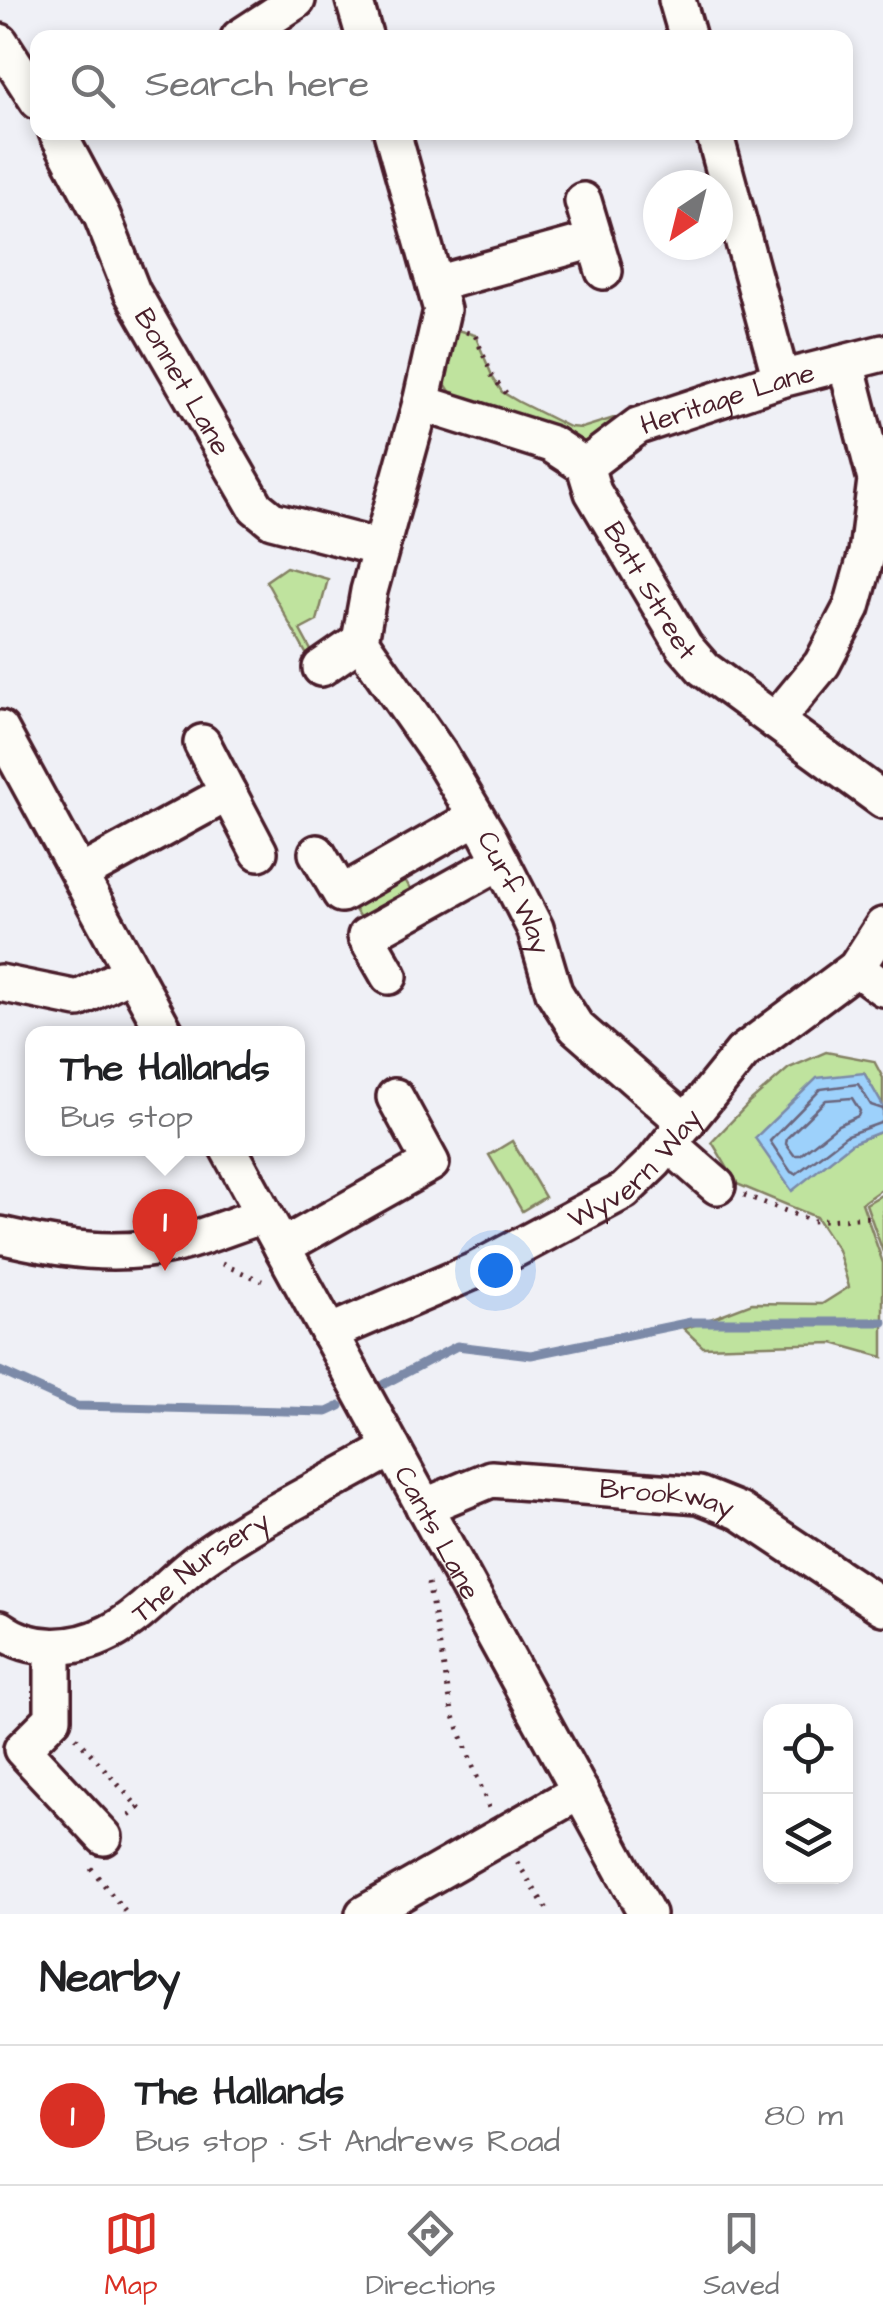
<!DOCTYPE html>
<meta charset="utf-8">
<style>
:root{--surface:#fff;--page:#f2f2f2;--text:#202124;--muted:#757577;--line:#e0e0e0;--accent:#d93025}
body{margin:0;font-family:"Architects Daughter",sans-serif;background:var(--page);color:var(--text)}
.controls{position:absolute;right:30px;bottom:30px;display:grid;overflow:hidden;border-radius:20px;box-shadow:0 5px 15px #0003}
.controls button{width:90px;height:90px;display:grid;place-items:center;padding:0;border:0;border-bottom:2px solid var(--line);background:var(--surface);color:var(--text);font:50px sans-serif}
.compass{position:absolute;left:643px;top:170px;width:90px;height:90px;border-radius:50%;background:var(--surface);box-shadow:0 5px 15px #0003;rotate:215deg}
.you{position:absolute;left:495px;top:1270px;width:35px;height:35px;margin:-25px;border:8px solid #fff;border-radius:50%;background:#1a73e8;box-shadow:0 0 0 15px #1a73e833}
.badge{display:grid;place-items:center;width:65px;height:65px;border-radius:50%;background:var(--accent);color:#fff;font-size:32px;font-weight:700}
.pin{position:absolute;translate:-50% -82px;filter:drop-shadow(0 2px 5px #0008)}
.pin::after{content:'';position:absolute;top:52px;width:35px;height:30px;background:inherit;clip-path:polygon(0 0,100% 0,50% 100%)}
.popup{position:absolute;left:25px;top:1026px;width:280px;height:130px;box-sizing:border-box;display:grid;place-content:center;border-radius:20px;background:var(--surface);filter:drop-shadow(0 2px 8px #0005);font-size:32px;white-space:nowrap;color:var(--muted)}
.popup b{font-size:38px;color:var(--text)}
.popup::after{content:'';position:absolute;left:50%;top:100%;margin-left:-20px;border:20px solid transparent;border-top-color:var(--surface)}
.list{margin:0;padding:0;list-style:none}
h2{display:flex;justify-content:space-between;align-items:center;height:130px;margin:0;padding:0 40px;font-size:42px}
h2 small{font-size:32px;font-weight:400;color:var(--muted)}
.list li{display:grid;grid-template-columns:65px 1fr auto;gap:30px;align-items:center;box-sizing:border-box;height:140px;padding:0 40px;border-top:2px solid var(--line)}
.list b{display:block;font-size:38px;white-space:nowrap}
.list p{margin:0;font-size:32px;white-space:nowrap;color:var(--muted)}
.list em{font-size:32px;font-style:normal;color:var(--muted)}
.icon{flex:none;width:55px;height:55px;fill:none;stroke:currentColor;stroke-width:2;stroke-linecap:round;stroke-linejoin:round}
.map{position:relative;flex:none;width:883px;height:1914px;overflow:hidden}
.search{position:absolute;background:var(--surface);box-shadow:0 5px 15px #0003;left:30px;right:30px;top:30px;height:110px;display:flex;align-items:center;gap:25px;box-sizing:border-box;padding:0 35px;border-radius:20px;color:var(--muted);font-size:38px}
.sheet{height:270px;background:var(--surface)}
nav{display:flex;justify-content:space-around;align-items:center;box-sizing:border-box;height:140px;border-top:2px solid var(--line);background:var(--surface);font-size:28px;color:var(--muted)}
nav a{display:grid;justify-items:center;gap:5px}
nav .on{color:var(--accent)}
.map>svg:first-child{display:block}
</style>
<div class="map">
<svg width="883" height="1914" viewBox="0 0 883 1914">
<rect width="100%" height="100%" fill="#eff0f6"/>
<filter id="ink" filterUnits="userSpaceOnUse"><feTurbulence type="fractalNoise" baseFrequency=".01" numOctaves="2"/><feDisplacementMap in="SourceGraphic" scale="20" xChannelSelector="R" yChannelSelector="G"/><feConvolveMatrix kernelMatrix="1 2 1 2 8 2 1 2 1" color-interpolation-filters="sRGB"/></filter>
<g filter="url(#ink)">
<!-- green -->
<g fill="#bfe39e" stroke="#848164" stroke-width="2.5">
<path d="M457 330 475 335 493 378 502 392 519 402 569 427 582 428 630 413 594 440 580 442 461 400 451 393 444 382Z"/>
<path d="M286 567 328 579 317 621 300 630 313 654 308 657 266 581Z"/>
<path d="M403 876 412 892 362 921 352 905Z"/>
<path d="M826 1052 874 1061 883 1078V1106L864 1073 792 1190 852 1143 883 1131V1188L862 1203 883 1263V1357L833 1343 703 1347 684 1329 752 1303 822 1304 849 1287 838 1250 816 1217 737 1184 712 1142 750 1102 789 1068Z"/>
<path d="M512 1141 545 1197 522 1211 489 1155Z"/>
<path d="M883 1194V1252L866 1204Z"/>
</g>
<!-- water -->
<path fill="#9dd1fb" stroke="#7c8aa8" stroke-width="2.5" d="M864 1073 883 1106V1131L852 1143 792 1191 755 1138 817 1078Z"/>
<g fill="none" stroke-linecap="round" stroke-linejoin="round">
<!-- shore -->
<g stroke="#6b667e" stroke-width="2.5">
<path d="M852 1098 860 1111 858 1116 838 1125 800 1155H794L786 1144 787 1138 826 1100Z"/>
<path d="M883 1109 871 1105 858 1084 821 1089 770 1141 791 1172 796 1174 847 1135 883 1122"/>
</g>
<!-- stream -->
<g stroke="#7c8aa8" stroke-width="9">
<path d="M0 1371 77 1406 327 1412 340 1406"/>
<path d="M384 1384 457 1346 531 1355 691 1322H883"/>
</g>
<!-- minor casing -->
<g stroke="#4a1f2b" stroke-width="42">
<g id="minor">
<path d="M354 0 365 38"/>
<path d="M677 0 688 38"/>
<path d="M239 38 297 0"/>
<path d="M0 42 38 101"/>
<path id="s1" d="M57 132 102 216 132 292 256 507 272 520 380 548"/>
<path id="s2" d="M392 132 442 310 421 403 369 591 360 641 439 754 488 836 535 928 554 992 576 1027 686 1123"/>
<path d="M714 132 781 379"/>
<path d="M583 201 604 271"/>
<path d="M435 284 594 240"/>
<path id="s3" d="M421 403 551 444 585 466 593 492 684 646 704 669 883 800"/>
<path id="s4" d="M585 466 638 426 781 379 883 353"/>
<path d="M321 668 360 641"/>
<path d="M775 721 822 664 852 607 867 553 876 480 846 363"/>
<path d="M0 729 166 1034"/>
<path d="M228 793 259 852"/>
<path d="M317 853 341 894 476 817"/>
<path d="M80 874 228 793 202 743"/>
<path d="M856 968 883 988"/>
<path d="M389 976 366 936 501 861"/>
<path d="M0 983 78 999 132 972"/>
<path d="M669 1144 717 1186"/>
<path id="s5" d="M228 1148 647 1914"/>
<path d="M0 1235C59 1249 116 1258 176 1244 206 1237 235 1224 264 1215"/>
<path d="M282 1247 431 1163 395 1097"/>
<path id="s6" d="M329 1333 474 1271 624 1191 654 1162 743 1052 856 968 883 926"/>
<path id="s7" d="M424 1507 491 1479 699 1495 739 1511 883 1607"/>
<path id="s8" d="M0 1629C31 1652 74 1651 109 1633 146 1614 171 1579 205 1556 263 1515 330 1484 392 1448"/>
<path d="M53 1649V1718L22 1749 104 1837"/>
<path d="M364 1914 580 1791"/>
</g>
</g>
<!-- path -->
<g stroke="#4a1f2b" stroke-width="5" stroke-dasharray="2.5 8" stroke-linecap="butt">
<path d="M466 332 475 335 493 378 508 395"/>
<path d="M744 1195 812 1221 871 1217"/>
<path d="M222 1264 262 1281"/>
<path d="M428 1583 452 1711 489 1808"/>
<path d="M76 1737 139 1808 129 1816"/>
<path d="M517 1862 550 1914"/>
<path d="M91 1868 127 1914"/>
</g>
<!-- minor -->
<use href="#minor" stroke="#fdfcf7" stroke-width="35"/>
</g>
</g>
<g text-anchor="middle" stroke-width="9" stroke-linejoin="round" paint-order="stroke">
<!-- street labels -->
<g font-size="28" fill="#4a1f2b" stroke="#fdfcf7">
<text dy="10" stroke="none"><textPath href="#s1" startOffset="280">Bonnet Lane</textPath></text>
<text dy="10" stroke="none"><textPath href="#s4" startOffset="160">Heritage Lane</textPath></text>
<text dy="10" stroke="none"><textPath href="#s3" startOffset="318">Batt Street</textPath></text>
<text dy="10" stroke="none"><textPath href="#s2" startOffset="822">Curf Way</textPath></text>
<text dy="10" stroke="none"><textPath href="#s6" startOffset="350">Wyvern Way</textPath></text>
<text dy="10" stroke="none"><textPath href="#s7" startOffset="250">Brookway</textPath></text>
<text dy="10" stroke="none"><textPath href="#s5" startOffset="438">Cants Lane</textPath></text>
<text dy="10" stroke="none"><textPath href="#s8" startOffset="228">The Nursery</textPath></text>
</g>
</g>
</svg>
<div class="controls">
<button><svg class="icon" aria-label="locate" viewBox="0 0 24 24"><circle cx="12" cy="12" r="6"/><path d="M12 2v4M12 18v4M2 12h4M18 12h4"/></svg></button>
<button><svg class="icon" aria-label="layers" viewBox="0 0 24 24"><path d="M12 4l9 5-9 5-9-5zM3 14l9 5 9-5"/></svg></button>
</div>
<svg class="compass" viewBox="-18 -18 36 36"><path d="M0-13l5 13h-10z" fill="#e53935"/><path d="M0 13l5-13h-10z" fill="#757577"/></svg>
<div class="you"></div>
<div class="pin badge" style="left:165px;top:1271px">1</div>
<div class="popup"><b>The Hallands</b>Bus stop</div>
<div class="search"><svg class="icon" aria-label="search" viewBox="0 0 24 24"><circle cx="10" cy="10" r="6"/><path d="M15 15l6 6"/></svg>Search here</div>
</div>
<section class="sheet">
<h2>Nearby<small></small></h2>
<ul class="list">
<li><span class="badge">1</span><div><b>The Hallands</b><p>Bus stop · St Andrews Road</p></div><em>80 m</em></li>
</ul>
</section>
<nav>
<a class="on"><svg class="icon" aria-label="map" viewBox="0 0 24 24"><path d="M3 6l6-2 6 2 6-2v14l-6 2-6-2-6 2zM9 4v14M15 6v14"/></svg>Map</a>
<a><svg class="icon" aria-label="directions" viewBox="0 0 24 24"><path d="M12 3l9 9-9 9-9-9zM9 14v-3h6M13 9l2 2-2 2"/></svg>Directions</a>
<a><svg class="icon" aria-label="saved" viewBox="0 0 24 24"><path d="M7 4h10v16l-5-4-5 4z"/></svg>Saved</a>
</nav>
